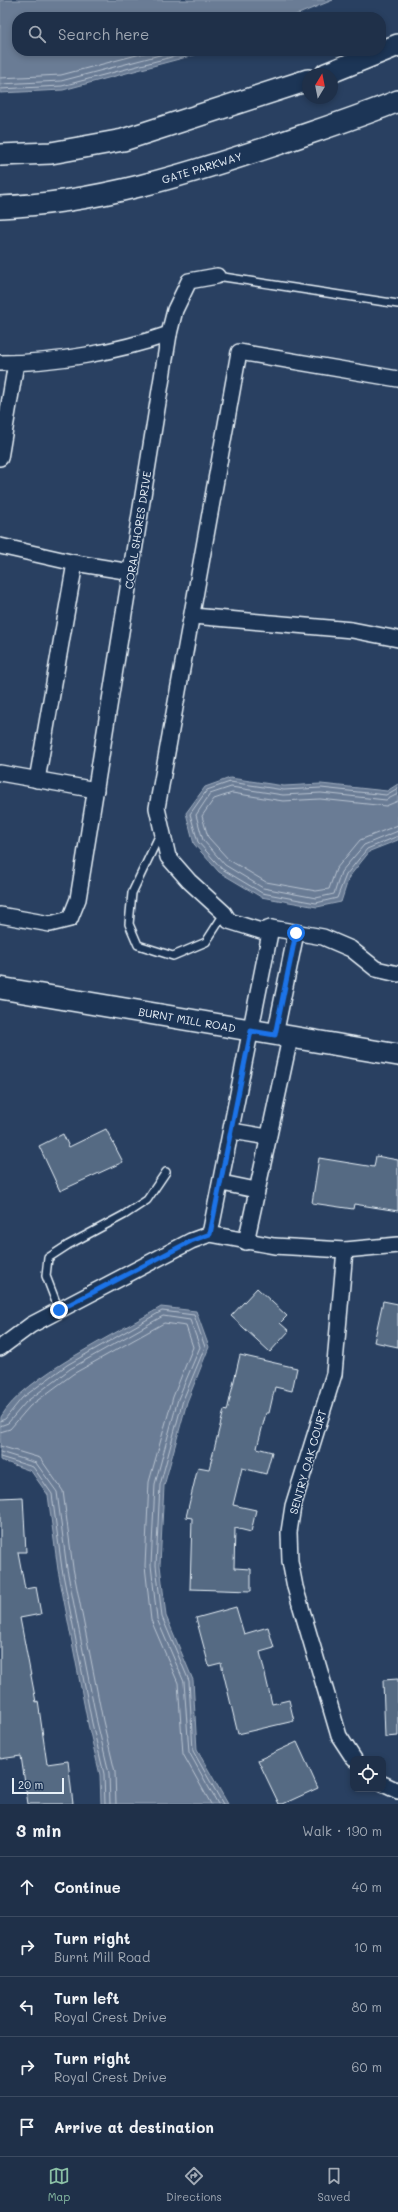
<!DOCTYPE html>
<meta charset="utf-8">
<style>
:root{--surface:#1f3049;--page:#2c3c53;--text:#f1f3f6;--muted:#a1a9b4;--line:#3c4b61;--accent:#8abfa5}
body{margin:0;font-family:Mali,sans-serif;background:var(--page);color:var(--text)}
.controls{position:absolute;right:12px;bottom:12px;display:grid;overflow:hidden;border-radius:8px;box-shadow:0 2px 6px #0003}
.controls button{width:36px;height:36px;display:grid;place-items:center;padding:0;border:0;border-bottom:1px solid var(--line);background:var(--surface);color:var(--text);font:20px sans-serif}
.compass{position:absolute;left:302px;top:68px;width:36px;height:36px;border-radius:50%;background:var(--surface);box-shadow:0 2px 6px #0003;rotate:10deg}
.scale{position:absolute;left:12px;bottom:10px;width:52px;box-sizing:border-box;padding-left:4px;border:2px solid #e8f1f8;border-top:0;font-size:11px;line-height:14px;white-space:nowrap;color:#e8f1f8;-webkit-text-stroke:3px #1d3557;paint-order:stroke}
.stop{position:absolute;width:12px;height:12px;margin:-9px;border:3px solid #1a73e8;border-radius:50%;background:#fff}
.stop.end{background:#1a73e8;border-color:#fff;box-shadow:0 1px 4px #0008}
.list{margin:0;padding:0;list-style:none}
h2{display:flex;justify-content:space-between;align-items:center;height:52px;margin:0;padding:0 16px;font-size:17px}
h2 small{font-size:13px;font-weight:400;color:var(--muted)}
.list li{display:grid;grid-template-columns:26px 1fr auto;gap:12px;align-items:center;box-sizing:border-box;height:60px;padding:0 16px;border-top:1px solid var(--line)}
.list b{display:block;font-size:15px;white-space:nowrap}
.list p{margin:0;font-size:13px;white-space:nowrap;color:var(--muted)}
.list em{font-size:13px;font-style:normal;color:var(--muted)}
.icon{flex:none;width:22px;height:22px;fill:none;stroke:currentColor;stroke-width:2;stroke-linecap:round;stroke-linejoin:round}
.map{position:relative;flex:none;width:398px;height:1804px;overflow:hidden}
.search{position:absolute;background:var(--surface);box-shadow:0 2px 6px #0003;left:12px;right:12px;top:12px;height:44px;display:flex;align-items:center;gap:10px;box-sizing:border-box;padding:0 14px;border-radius:16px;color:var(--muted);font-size:15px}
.sheet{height:352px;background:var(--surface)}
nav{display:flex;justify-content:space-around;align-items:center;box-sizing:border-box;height:56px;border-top:1px solid var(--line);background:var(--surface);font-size:11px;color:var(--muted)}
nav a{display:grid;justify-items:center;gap:2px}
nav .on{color:var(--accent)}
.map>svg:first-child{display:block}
</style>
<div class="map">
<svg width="398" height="1804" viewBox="0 0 398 1804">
<rect width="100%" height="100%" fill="#294061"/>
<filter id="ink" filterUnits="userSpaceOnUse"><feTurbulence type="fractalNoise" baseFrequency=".025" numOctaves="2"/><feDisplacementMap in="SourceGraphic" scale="8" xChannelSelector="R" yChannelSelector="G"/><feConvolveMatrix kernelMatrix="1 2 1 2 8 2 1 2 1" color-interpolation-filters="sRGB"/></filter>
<g filter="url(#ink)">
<!-- water -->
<g fill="#6b7c95" stroke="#9dabbd">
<path d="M0 0H333L291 17H17V51H209L63 90 0 93Z"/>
<path d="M230 778 284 786 321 784 387 791 398 784V840L370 851 349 877 341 902 317 907 261 897 219 872 194 844 186 813 205 787Z"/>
<path d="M161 1307 196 1311 209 1347 187 1402 164 1486 160 1565 166 1616 193 1680 197 1750 228 1804H101L100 1775 88 1724 58 1570 48 1495 31 1471 0 1460C0 1451 0 1424 1 1417 23 1377 120 1332 161 1307Z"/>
</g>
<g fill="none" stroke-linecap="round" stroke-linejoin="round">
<!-- shore -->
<g stroke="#b6c2d0" stroke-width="1">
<path d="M0 78 61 75 152 51"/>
<path d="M0 84 61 81 175 51"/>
<path d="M0 89 62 86 194 51"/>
<path d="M398 788 386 795 321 788 284 790 230 782 207 790 190 814 198 842 222 869 262 893 316 903 337 898 346 875 367 849 398 836"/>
<path d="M398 794 386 800 321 793 283 795 231 787 210 794 196 815 203 840 225 865 263 888 316 898 334 894 341 872 364 845 398 831"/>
<path d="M398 801 386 806 320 799 283 801 232 793 214 799 202 816 208 837 229 860 266 882 316 891 329 889 336 869 360 840 398 825"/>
<path d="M0 1421 5 1419 22 1398 67 1365 162 1311 194 1315 205 1347 183 1400 160 1485 156 1565 162 1617 189 1681 193 1751 223 1804"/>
<path d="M0 1426 8 1423 26 1402 70 1369 163 1316 190 1320 200 1347 178 1399 155 1484 151 1565 157 1619 184 1682 189 1752 218 1804"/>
<path d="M0 1432 10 1429 30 1406 73 1374 164 1323 186 1326 193 1347 173 1397 149 1482 145 1566 151 1620 178 1683 183 1754 211 1804"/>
<path d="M0 1446 40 1458 63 1491 73 1568 103 1721 115 1772 116 1804"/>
<path d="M0 1452 36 1463 57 1492 67 1569 97 1722 109 1773 110 1804"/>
<path d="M0 1457 33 1467 52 1494 62 1569 92 1723 104 1774 105 1804"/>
</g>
</g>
<!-- building -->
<g fill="#556a83" stroke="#e8f1f8">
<path d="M106 1129 123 1162 60 1191 39 1146 63 1134 69 1147Z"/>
<path d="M376 1156 398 1160V1211L354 1204 353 1209 312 1203 319 1158 374 1167Z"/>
<path d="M257 1288 287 1316 280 1323 289 1331 270 1352 231 1316Z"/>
<path d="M383 1301 398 1304V1347L374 1342Z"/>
<path d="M240 1355 297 1368 292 1391 275 1387 269 1413H266L257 1448 272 1452 266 1474 242 1468 233 1505 256 1510 251 1532 235 1528 234 1568 251 1569V1591L190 1589 192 1518 186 1517 198 1467 209 1469 224 1410 227 1411Z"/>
<path d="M23 1497 26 1552H18L25 1589 36 1587 41 1614 20 1618 36 1702 38 1701 47 1764 68 1761 73 1804H28L21 1756 0 1759V1498Z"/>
<path d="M236 1607 244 1634 268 1627 274 1648 260 1652 272 1704 289 1700 294 1721 238 1734 221 1663 209 1666 196 1618Z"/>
<path d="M398 1679V1736L385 1737 383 1680Z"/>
<path d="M297 1742 318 1788 283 1804H279L258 1760Z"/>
</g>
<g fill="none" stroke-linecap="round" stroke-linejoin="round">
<!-- lane casing -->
<g stroke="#e8f1f8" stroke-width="10">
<g id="lane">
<path d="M217 276 398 304"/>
<path d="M161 832 132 893 129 924 138 945 173 956 206 942 224 914"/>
<path d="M59 1310 46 1276 48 1258 68 1245 124 1215 147 1200 166 1172"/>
</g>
</g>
<!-- street casing -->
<g stroke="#e8f1f8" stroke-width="18">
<g id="street">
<path d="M0 363C55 363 117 352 169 334"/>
<path d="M398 379 239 352 157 808 168 857 189 881 224 913 229 921 261 931 271 928 323 937 351 949 376 969 398 974"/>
<path d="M0 458 16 363"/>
<path d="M0 546 75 563 131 572"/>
<path d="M193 616 352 630 398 639"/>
<path d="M0 773 96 790"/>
<path d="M37 780 75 563"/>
<path d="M0 915 50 924 70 919 78 899 169 334 175 310 189 281 217 276"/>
<path d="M275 1035 296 933"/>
<path d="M232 1131 267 1137"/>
<path d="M222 1183 256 1190"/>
<path d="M210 1234 271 928"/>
<path d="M210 1234 274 1246 345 1250 398 1245"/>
<path d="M246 1242 290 1038"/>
<path d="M345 1250 334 1374 293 1506 289 1532 290 1561 295 1587 339 1736 354 1759"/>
<path d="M0 1348 31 1325 191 1241 210 1234"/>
<path d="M383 1784 398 1791"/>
</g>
</g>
<!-- secondary casing -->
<g stroke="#e8f1f8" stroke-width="24">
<g id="secondary">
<path d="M326 74 398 45"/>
<path d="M0 155 51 153 123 140 308 80"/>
<path d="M0 207C97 203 186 175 278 144 318 130 359 117 398 101"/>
<path d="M0 988 398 1055"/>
</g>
</g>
<!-- lane -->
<use href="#lane" stroke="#1d3557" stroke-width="7"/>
<!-- street -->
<use href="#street" stroke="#1d3557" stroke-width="15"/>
<!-- secondary -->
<use href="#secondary" stroke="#1d3557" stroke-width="21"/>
</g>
</g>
<g fill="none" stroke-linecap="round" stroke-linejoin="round" filter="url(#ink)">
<!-- route -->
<path stroke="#1a73e8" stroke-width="5" d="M59 1310 191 1241 210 1234 251 1031 275 1035 296 933"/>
</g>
<g text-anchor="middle" stroke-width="3" stroke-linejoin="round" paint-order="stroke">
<!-- street labels -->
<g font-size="11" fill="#e8f1f8" stroke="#1d3557">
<text transform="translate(202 168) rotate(-17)" y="4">GATE PARKWAY</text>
<text transform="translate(138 530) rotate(-81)" y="4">CORAL SHORES DRIVE</text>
<text transform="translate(187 1020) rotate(10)" y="4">BURNT MILL ROAD</text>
<text transform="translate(308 1462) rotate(-74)" y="4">SENTRY OAK COURT</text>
</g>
</g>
</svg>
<div class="controls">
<button><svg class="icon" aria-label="locate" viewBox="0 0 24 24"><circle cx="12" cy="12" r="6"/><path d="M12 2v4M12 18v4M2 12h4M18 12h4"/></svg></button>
</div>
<svg class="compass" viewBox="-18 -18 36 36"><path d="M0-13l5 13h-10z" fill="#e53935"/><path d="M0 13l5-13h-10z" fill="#a1a9b4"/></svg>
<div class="scale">20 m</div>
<div class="stop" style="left:296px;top:933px"></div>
<div class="stop end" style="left:59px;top:1310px"></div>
<div class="search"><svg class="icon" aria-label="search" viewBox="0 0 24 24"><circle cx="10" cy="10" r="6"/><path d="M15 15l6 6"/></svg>Search here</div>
</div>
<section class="sheet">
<h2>3 min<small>Walk · 190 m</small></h2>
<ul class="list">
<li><svg class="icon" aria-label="ahead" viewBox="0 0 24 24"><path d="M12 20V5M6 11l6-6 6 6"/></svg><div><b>Continue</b></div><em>40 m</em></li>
<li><svg class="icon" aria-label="right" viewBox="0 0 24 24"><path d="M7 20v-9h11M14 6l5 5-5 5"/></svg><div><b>Turn right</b><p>Burnt Mill Road</p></div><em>10 m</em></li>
<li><svg class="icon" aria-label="left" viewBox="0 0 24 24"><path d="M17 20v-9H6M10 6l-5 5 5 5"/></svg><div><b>Turn left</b><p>Royal Crest Drive</p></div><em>80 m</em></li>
<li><svg class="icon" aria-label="right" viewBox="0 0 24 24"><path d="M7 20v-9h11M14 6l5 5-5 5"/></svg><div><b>Turn right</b><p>Royal Crest Drive</p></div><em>60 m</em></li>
<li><svg class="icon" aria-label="arrive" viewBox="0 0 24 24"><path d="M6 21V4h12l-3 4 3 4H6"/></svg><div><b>Arrive at destination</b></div></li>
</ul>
</section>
<nav>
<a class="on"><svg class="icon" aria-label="map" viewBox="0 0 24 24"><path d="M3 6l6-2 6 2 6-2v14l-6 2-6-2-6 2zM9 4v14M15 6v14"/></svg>Map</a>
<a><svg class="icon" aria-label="directions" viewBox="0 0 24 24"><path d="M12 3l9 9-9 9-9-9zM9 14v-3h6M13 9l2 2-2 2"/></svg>Directions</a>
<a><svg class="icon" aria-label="saved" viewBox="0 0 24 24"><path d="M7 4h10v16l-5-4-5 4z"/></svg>Saved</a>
</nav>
